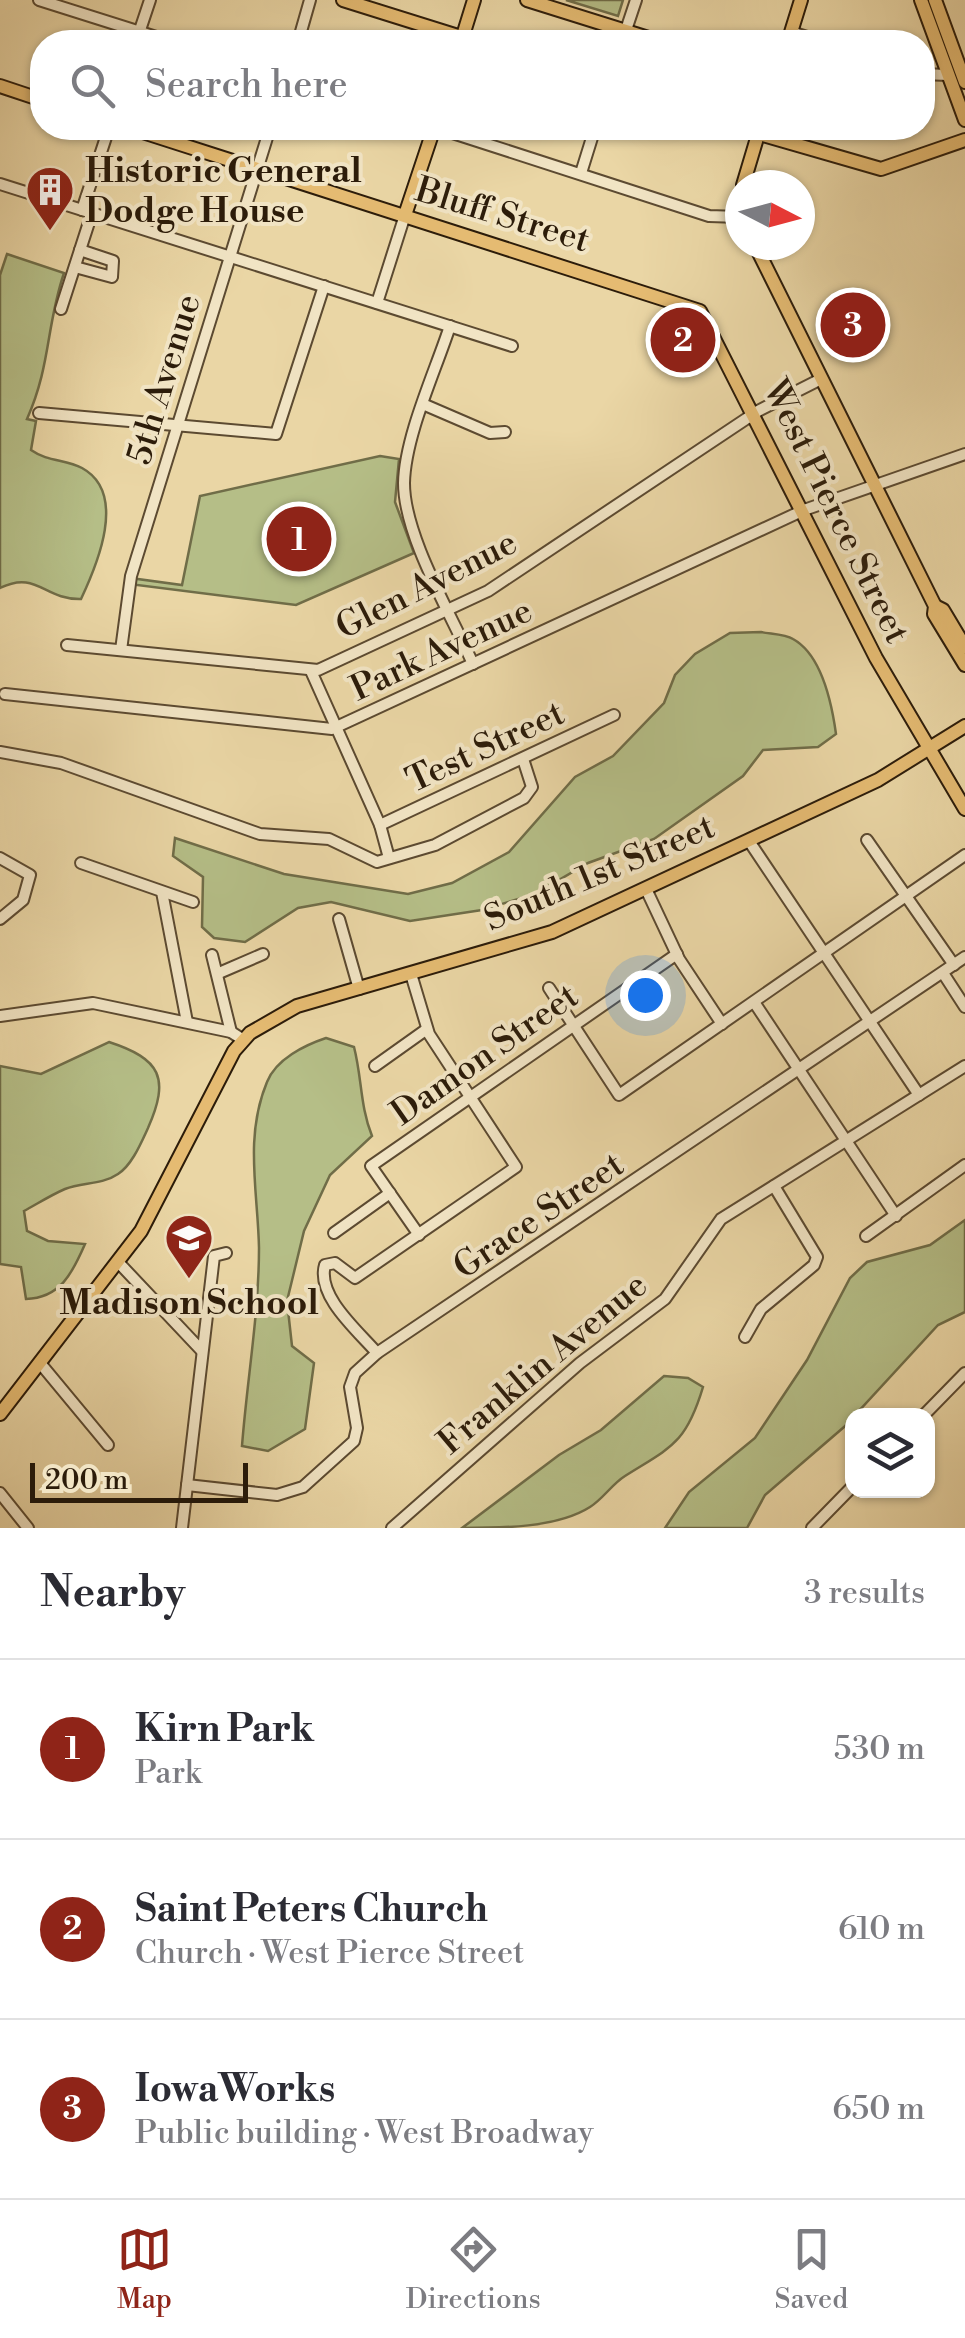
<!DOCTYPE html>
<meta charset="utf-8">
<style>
:root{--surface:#fff;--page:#f7f7f7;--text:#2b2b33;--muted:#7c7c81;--line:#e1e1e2;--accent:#8f2418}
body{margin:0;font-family:"Libre Bodoni",serif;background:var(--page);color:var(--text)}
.controls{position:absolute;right:30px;bottom:30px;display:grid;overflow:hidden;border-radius:20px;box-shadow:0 2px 8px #0004}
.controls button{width:90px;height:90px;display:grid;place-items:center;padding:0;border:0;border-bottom:2px solid var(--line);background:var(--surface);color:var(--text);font:50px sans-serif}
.compass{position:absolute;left:725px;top:170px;width:90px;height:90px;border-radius:50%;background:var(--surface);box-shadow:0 2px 8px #0004;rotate:96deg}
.scale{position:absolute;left:30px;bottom:25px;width:218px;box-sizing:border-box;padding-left:10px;border:5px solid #2c1c0a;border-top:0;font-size:28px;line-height:35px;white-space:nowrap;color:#2c1c0a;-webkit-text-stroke:8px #f1e4c4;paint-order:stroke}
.you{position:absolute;left:645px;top:995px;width:35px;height:35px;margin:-25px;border:8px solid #fff;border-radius:50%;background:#1a73e8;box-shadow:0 0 0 15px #1a73e833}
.badge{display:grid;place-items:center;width:65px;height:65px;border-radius:50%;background:var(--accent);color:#fff;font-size:32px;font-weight:700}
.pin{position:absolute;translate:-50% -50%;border:5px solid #fff;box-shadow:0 2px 10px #0006}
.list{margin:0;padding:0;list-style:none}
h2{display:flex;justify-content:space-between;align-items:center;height:130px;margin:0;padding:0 40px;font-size:42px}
h2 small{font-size:32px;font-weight:400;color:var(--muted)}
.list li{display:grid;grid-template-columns:65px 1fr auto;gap:30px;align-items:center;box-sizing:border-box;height:180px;padding:0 40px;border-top:2px solid var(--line)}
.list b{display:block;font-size:38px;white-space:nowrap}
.list p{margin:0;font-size:32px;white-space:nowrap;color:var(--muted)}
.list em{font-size:32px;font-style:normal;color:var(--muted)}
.icon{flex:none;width:55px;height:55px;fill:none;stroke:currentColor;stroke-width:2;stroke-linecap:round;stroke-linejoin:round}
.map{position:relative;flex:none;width:965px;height:1528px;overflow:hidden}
.search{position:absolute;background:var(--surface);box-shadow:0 2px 8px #0004;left:30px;right:30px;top:30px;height:110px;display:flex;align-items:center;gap:25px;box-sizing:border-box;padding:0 35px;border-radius:40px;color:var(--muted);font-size:38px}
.sheet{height:670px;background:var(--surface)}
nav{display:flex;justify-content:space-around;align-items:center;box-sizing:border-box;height:140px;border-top:2px solid var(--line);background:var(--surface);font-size:28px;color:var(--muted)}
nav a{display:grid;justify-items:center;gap:5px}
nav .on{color:var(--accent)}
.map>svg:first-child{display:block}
</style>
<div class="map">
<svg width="965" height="1528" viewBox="0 0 965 1528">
<rect width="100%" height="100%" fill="#ead6a5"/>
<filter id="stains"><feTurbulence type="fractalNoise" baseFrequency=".002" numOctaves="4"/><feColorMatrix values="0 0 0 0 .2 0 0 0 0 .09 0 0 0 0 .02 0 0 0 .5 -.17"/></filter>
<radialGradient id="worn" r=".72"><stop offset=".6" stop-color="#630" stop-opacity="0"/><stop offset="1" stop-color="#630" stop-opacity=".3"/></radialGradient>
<!-- green -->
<g fill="#b5be87" stroke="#706d48" stroke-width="2.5">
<path d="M566 0H623L618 16Z"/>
<path d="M7 254 64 273C46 326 51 365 27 419L36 421 31 450C48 462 66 459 82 468 128 493 97 565 81 599 44 600 37 570 0 588V275Z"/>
<path d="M380 456 399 459 395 502 414 553 296 605 129 584 130 578 182 585 200 496Z"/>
<path d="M761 632C770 634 785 634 793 639 822 655 832 705 836 734L818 747 763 750 743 776 654 839 588 863 535 894 482 910 410 921 331 902 298 908 245 942 214 938 202 927 203 877 173 856 175 838 284 874 408 894 452 883 509 852 575 777 613 756 664 703 675 675 695 654 730 633Z"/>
<path d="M326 1038 354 1047C362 1078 360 1106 372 1136L330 1175 304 1231 287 1301 292 1346 314 1363 305 1429 268 1451 242 1446C247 1380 259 1314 259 1248 258 1192 244 1137 267 1082 276 1059 305 1045 326 1038Z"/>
<path d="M109 1042C161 1059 170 1078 148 1128 141 1143 132 1165 118 1174 102 1185 82 1182 65 1189 51 1195 37 1204 24 1211L27 1231 48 1241 85 1244C72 1274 60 1298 26 1299L21 1267 0 1264V1066L41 1074Z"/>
<path d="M965 1220V1312L938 1325 844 1427 765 1495 747 1528H665L689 1492 755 1438 807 1360 850 1278 867 1262 930 1245Z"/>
<path d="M664 1376 688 1378 703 1387C686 1444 671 1447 625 1476 612 1484 603 1499 590 1507 557 1528 501 1528 462 1528L559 1455 601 1430Z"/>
</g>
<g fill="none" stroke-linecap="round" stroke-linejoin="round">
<!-- minor casing -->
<g stroke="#5c4a31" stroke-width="14">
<g id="minor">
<path d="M39 0 172 42"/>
<path d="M791 32 823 42"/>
<path d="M136 42 150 0"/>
<path d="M298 42 310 0"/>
<path d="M622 42 636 0"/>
<path d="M922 74 948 75"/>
<path d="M437 128 709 216 740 217"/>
<path d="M581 173 595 128"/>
<path d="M0 184 512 346"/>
<path d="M82 210 109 128"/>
<path d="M75 267 112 277 113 261 80 250"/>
<path d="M377 303 405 215"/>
<path d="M61 309 92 213"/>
<path d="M450 326C435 372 405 436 404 483 404 536 451 614 473 664"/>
<path d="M425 405 490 433 505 432"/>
<path d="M39 413 276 434 324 286"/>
<path d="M67 645 318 670 488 591 758 411 821 379"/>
<path d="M121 650 131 576 270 128"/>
<path d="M311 671 380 825 389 858"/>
<path d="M5 694 332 729 804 510 965 454"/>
<path d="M0 752 61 763 260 834 329 839 377 862 435 845 524 798 532 787 523 759"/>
<path d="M380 825 614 715"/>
<path d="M867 840 954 965"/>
<path d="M749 841 919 1095"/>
<path d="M0 858 30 875 23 900 0 919"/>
<path d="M81 863 193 902"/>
<path d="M646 889 679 959 722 1024"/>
<path d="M162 892 187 1022"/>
<path d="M339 919 359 989"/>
<path d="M212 955 231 1032"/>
<path d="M219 973 263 954"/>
<path d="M943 973 965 1007"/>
<path d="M549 988 619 1095 965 855"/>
<path d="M754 1002 896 1216"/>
<path d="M0 1016 93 1003 231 1032 242 1039"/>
<path d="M375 1066 427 1029"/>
<path d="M334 1233 390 1193"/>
<path d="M419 1235 371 1166 677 954"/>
<path d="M866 1236 965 1165"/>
<path d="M118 1262 202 1351"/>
<path d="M745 1337 761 1309 814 1265 817 1257 774 1186"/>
<path d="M377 1353C358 1331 316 1296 325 1265L335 1263 355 1278 516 1167 429 1034 411 974"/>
<path d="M40 1363 108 1445"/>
<path d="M923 1416 965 1373"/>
<path d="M187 1485 277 1495 303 1487 354 1441 357 1428 350 1387 355 1373 377 1353 965 957"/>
<path d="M0 1493 28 1528"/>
<path d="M182 1528 214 1256 226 1253"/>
<path d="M392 1528 580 1363 665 1299 721 1219 965 1066"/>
<path d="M812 1528 852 1487"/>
</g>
</g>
<!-- major casing -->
<g stroke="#2c1c0a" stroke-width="16">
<g id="major">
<path d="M343 0 477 42"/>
<path d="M527 0 661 42"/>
<path d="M921 0 965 120"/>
<path d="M935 0 965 82"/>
<path d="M461 42 474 0"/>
<path d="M788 42 801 0"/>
<path d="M0 86 42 100"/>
<path d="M130 128 700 311 876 658 965 809"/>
<path d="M739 128 881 169 965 140"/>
<path d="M743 185 760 128"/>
<path d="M405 215 434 128"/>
<path d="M755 245 935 606 934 614 965 665"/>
<path d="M935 606 943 610 965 647"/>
<path d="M0 1414 141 1231 234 1051 250 1033 297 1006 552 932 878 780 965 726"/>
</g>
</g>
<!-- minor -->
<use href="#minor" stroke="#f1e4c4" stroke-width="10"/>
<!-- major -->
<use href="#major" stroke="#e5bb72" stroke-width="12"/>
</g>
<!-- icons -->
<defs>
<g id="building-pin" transform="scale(2.5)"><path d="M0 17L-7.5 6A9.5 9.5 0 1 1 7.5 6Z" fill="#8f2418" stroke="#f1e4c4"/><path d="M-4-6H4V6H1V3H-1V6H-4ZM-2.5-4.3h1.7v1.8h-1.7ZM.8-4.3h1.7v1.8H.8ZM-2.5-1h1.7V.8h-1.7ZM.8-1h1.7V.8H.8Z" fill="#fff"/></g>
<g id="school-pin" transform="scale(2.5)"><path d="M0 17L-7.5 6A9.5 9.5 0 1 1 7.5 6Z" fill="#8f2418" stroke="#f1e4c4"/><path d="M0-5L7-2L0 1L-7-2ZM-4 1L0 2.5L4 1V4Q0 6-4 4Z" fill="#fff"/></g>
</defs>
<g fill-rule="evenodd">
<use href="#building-pin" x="50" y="190"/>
<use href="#school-pin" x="189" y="1238"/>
</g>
<g text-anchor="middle" stroke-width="8" stroke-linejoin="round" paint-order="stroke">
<!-- poi labels -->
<g font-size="35" font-weight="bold" fill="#2c1c0a" stroke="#f1e4c4" text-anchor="start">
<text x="85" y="182">Historic General<tspan x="85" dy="40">Dodge House</tspan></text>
<text x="189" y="1314" text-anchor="middle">Madison School</text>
</g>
<!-- street labels -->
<g font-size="35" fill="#2c1c0a" stroke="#f1e4c4">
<text transform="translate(503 214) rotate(17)" y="12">Bluff Street</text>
<text transform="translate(163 379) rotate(-73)" y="12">5th Avenue</text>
<text transform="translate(837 511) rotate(64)" y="12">West Pierce Street</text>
<text transform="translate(426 584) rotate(-27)" y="12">Glen Avenue</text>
<text transform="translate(441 649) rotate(-25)" y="12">Park Avenue</text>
<text transform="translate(485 746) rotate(-25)" y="12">Test Street</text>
<text transform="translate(599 872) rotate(-23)" y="12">South 1st Street</text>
<text transform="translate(484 1054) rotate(-35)" y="12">Damon Street</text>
<text transform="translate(538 1215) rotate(-34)" y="12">Grace Street</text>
<text transform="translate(542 1363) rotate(-40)" y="12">Franklin Avenue</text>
</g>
</g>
<rect width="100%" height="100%" filter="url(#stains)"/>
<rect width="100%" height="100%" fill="url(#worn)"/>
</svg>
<div class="controls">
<button><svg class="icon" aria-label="layers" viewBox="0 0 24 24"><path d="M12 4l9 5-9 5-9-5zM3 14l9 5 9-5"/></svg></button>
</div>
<svg class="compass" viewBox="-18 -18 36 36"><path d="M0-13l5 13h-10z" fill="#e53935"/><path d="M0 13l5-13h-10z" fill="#7c7c81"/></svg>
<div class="scale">200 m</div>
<div class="you"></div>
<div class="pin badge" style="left:299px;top:539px">1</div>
<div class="pin badge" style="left:683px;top:340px">2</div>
<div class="pin badge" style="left:853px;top:325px">3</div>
<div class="search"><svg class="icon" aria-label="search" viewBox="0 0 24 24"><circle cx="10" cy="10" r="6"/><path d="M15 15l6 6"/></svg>Search here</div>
</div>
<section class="sheet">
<h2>Nearby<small>3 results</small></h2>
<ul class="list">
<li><span class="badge">1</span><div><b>Kirn Park</b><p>Park</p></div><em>530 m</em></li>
<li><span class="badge">2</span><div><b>Saint Peters Church</b><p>Church · West Pierce Street</p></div><em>610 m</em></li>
<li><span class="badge">3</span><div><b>IowaWorks</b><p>Public building · West Broadway</p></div><em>650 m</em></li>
</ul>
</section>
<nav>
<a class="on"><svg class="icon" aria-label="map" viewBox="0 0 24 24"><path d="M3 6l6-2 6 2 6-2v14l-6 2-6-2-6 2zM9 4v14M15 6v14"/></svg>Map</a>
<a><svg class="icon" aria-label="directions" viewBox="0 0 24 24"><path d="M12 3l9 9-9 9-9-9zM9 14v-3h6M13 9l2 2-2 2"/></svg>Directions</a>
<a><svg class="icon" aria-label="saved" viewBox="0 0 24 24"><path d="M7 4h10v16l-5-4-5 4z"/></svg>Saved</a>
</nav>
